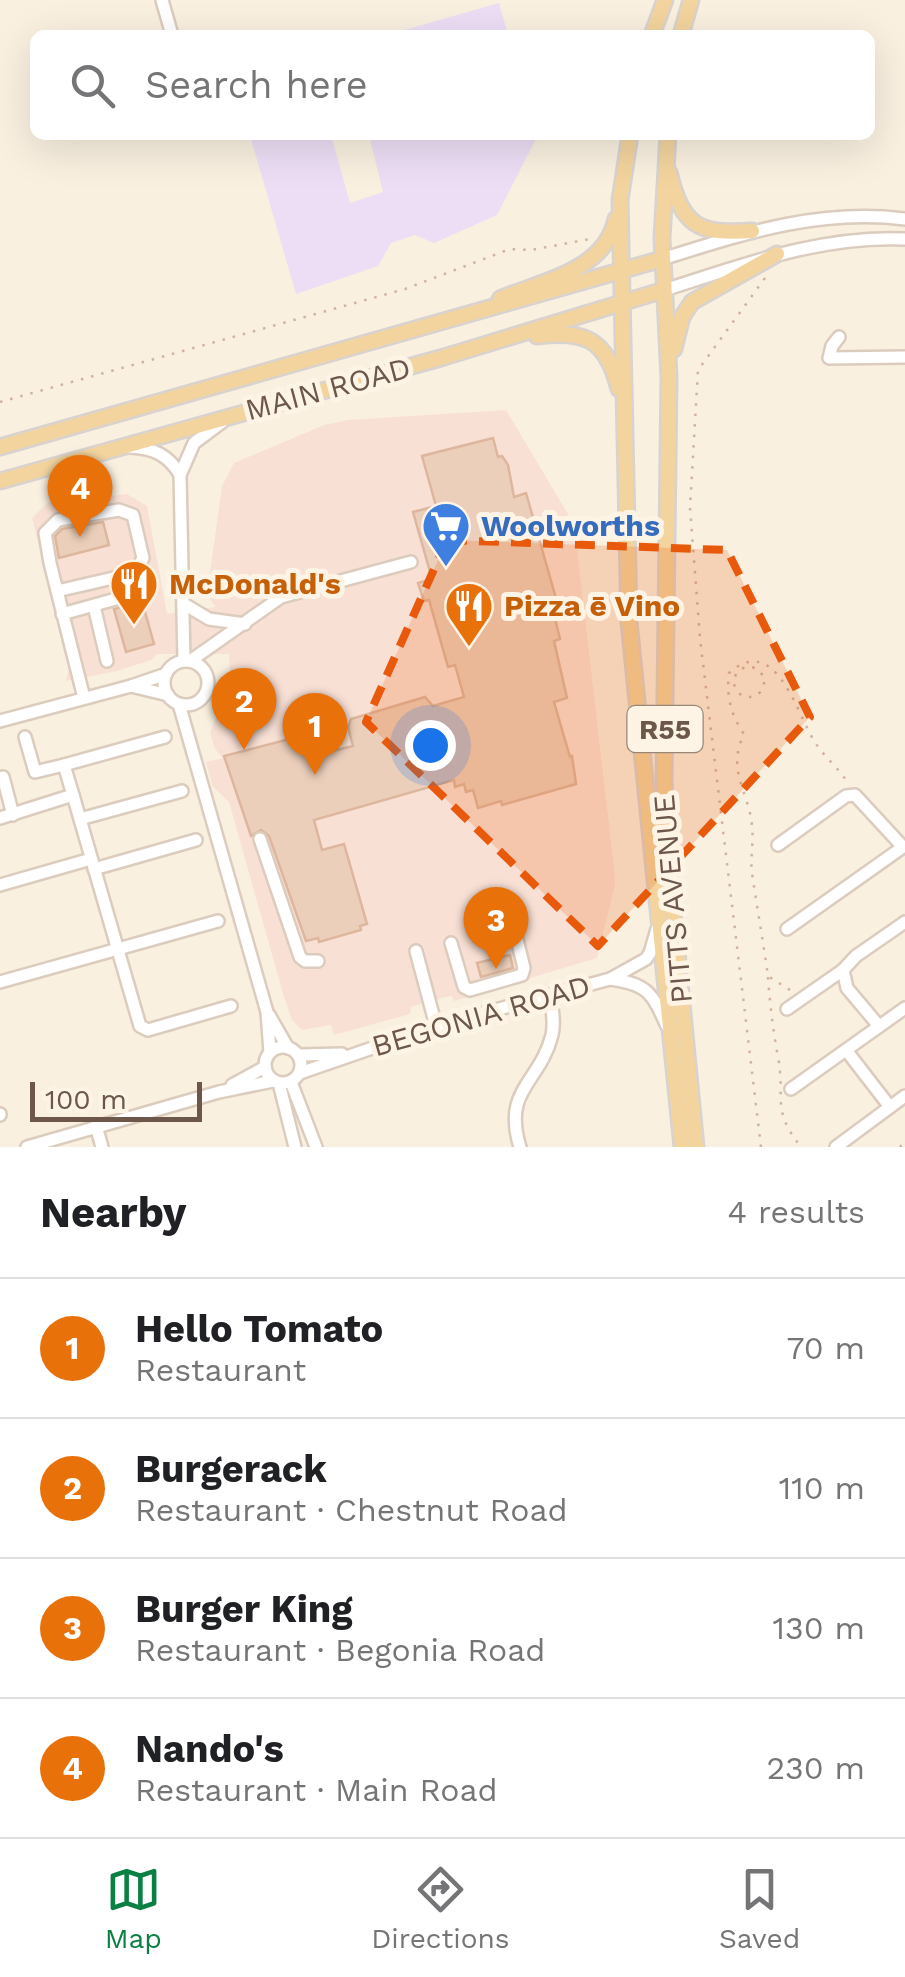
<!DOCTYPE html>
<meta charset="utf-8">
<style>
:root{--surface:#fff;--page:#f2f2f2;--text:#202124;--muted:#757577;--line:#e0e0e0;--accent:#0b8043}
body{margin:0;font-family:"Work Sans",sans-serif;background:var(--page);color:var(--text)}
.scale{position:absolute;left:30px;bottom:25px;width:172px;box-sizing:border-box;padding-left:10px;border:5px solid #6d574a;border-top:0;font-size:28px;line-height:35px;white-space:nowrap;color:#6d574a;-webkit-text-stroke:8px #fdf4e6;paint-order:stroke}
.you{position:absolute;left:430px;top:745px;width:35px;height:35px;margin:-25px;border:8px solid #fff;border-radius:50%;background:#1a73e8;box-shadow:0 0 0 15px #1a73e833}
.badge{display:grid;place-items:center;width:65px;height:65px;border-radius:50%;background:var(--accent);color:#fff;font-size:32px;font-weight:700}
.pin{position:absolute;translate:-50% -82px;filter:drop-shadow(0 2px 5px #0008)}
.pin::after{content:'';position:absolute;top:52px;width:35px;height:30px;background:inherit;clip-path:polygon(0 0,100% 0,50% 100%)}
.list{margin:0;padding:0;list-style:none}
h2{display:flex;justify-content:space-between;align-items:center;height:130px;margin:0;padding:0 40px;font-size:42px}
h2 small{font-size:32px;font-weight:400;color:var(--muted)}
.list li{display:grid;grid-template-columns:65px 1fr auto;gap:30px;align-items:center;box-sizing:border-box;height:140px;padding:0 40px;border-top:2px solid var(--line)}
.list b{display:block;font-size:38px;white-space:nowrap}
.list p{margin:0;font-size:32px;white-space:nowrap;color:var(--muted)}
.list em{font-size:32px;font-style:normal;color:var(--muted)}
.icon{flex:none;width:55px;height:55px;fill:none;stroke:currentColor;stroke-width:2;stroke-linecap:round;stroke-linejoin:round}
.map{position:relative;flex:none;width:905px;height:1147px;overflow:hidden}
.search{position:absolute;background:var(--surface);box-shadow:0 10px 40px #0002;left:30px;right:30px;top:30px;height:110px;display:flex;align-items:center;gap:25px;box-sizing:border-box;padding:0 35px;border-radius:15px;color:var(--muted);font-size:38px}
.sheet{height:690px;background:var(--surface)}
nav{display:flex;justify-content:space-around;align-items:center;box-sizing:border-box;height:140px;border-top:2px solid var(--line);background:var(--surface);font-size:28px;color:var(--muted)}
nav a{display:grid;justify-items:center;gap:5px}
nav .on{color:var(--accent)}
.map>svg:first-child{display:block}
</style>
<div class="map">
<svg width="905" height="1147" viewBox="0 0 905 1147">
<rect width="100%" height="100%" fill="#f9f0e0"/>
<!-- commercial -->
<path fill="#f9e0d5" d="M506 410 574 524 614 869 615 884 597 958 454 1001 451 996 442 998 411 1007 410 1014 334 1035 331 1025 302 1030 292 1020 284 997 229 802 213 787 206 762 223 758 215 749 210 733 216 717 236 691V676L230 673 229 654H157L151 660 117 671 66 681 69 669 32 518 47 503 127 494 147 506 167 614 216 607 210 600 209 580 222 486 234 463 324 425 348 420Z"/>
<!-- education -->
<g fill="#eddef5">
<path d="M499 3 508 35H387Z"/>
<path d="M266 135H331L350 203 383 192 369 135H538L497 215 434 243 415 235 391 243 378 266 296 294 251 139Z"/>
</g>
<!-- building -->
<g fill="#eccfbb" stroke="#ddb69d" stroke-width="2.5">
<path d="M493 438 498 457 502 456 508 465 514 497 526 493 557 602 554 603 557 613 554 614 560 639 554 641 567 698 554 702 570 757 572 756 576 784 502 805 501 801 478 808 473 790 466 792 464 784 455 787 454 780 314 820 322 850 344 844 367 924 360 926 361 930 319 942 318 938 306 941 269 836 261 830 251 836 224 756 305 735 302 723 320 718 329 752 353 746 348 727 351 719 425 697 433 706 464 697 455 665 448 667 429 600 424 601 418 583 432 579 413 512 436 506 422 456Z"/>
<path d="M103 522 109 545 59 558 55 536 62 529Z"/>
<path d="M142 601 154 644 126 652 114 609Z"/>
<path d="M510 955 513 968 481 977 477 963Z"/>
</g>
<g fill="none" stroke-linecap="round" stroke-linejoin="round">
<!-- minor casing -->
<g stroke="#dcccbe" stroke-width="16">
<g id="minor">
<path d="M162 0 172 35"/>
<path d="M662 259C742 234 819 208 905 219"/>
<path d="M664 290C743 265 821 235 905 239"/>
<path d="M839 337 832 346 829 358 905 357"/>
<path d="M130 447C153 448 169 455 180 475"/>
<path d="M57 591 135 573 143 558 133 515 119 510 58 520 45 533 50 563 84 698"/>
<path d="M184 604 209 619 245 624"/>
<path d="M94 606 107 661"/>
<path d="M62 614 148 590"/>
<circle cx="186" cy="683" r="22"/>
<path d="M184 661 180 475 194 443 222 422"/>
<path d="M190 661 281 597 411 562"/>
<path d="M131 686 168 695"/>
<path d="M179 704 267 1012 270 1052"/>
<path d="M0 721 131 686 166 674"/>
<path d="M25 737 35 772 64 765"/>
<path d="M3 777 13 815"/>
<path d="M73 795 140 1026 148 1030 231 1006"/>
<path d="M0 818 73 795 64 765 165 737"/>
<path d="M80 819 182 791"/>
<path d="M260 839 300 957 305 961H318"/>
<path d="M778 845 846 796 855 795 903 847 787 929"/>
<path d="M94 869 196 840"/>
<path d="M0 885 91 859"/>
<path d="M451 943 464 987 470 990 522 975 524 968 514 927"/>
<path d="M416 951 436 1026"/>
<path d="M610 979C648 984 652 993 667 1026"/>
<path d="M0 982 218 921"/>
<path d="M787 1009 843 970"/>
<path d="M269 1015 288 1048"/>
<path d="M879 1026 847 988 843 970 856 956 905 922"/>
<circle cx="283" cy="1065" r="18"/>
<path d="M846 1050 890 1107"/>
<path d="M299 1055 342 1054"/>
<path d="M300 1073 436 1026 610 979 646 959 650 953 657 929"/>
<path d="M291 1082 316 1147"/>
<path d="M279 1083 295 1147"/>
<path d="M232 1085 265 1067"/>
<path d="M791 1089 905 1008"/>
<path d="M0 1114V1115"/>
<path d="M96 1126 102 1147"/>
<path d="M27 1147 219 1092 273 1081"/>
<path d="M520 1147C502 1089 540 1083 552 1035 555 1022 552 1008 550 995"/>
<path d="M836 1147 905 1096"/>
</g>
</g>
<!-- major casing -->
<g stroke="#d9d3d0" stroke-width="19">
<g id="major">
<path d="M652 35 665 0"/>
<path d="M681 35 691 0"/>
<path d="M630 135 620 200 629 622 682 1147"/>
<path d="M668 135 662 238 669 377 664 779 666 840 696 1147"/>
<path d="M669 172C682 226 698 235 752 231"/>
<path d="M500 299C542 281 605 271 616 219"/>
<path d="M537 336C586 330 606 339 619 389"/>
<path d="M674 349 682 317 692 302 777 254"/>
<path d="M0 447 662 259"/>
<path d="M0 481 444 357 664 290"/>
</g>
</g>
<!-- path -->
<g stroke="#d0b29f" stroke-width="2.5" stroke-dasharray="2.5 8" stroke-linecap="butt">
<path d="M0 402 405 289 510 249 531 250 590 239"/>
<circle cx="749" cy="682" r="15"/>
<path d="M768 977C770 1005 773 1030 778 1057 786 1098 770 1108 801 1147"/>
<path d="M790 990 768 976C763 941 757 907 752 873 750 857 754 841 752 826 749 791 726 771 744 734 731 716 726 695 729 673 775 632 796 711 813 739 822 755 838 767 848 783"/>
<path d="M761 1147 700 638 690 508 698 370 768 274"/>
<path d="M900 1147 905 1141"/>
</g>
<!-- minor -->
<use href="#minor" stroke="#fff" stroke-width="11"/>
<!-- major -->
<use href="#major" stroke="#f3d49e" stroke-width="14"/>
</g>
<!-- marked area -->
<path fill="#e8590c" fill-opacity="0.2" stroke="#e8590c" stroke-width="8" stroke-dasharray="20 12" stroke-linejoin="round" d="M447 540 727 550 810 717 598 946 366 722Z"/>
<!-- icons -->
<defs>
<g id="supermarket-pin" transform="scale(2.5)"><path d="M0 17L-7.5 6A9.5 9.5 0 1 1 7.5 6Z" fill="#3f7fe0" stroke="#fdf4e6"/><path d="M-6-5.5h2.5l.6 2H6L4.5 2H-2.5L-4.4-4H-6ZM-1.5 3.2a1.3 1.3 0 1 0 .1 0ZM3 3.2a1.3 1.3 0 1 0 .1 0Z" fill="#fff"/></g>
<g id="restaurant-pin" transform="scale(2.5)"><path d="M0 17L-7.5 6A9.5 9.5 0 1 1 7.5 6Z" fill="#e8710a" stroke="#fdf4e6"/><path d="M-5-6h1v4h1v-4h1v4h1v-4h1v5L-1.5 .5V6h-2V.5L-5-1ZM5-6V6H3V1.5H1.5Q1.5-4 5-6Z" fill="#fff"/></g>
</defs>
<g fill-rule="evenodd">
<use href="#supermarket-pin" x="446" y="526"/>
<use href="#restaurant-pin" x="134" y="584"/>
<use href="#restaurant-pin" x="469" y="606"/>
</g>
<g text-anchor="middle" stroke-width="10" stroke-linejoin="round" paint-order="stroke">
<!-- shield labels -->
<rect fill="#fdf4e6" stroke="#988679" stroke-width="2.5" x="627.5" y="706" width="75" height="46" rx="8"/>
<g font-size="28" font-weight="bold" fill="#6d574a">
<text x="665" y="739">R55</text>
</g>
<!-- street labels -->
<g font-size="30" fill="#6d574a" stroke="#fdf4e6">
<text transform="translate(328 389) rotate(-15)" y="10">MAIN ROAD</text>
<text transform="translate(673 899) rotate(-95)" y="10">PITTS AVENUE</text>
<text transform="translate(481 1016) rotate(-16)" y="10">BEGONIA ROAD</text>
</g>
<!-- shop labels -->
<g font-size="30" font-weight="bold" fill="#366cbe" stroke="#fdf4e6" text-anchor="start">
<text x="481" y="536">Woolworths</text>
</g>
<!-- food labels -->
<g font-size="30" font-weight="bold" fill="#c56008" stroke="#fdf4e6" text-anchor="start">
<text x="169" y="594">McDonald's</text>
<text x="504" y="616">Pizza ē Vino</text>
</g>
</g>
</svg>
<div class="scale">100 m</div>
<div class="you"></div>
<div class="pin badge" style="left:315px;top:775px;background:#e8710a">1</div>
<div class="pin badge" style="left:244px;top:750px;background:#e8710a">2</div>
<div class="pin badge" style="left:496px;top:969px;background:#e8710a">3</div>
<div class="pin badge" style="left:80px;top:537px;background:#e8710a">4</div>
<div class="search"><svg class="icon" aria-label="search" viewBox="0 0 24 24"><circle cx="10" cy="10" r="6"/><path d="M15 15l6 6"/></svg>Search here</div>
</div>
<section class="sheet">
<h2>Nearby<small>4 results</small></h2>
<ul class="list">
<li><span class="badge" style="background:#e8710a">1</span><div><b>Hello Tomato</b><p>Restaurant</p></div><em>70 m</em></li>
<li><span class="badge" style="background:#e8710a">2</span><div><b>Burgerack</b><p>Restaurant · Chestnut Road</p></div><em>110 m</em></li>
<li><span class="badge" style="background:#e8710a">3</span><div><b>Burger King</b><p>Restaurant · Begonia Road</p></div><em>130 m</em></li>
<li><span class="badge" style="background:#e8710a">4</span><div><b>Nando's</b><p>Restaurant · Main Road</p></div><em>230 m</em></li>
</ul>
</section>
<nav>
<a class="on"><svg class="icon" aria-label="map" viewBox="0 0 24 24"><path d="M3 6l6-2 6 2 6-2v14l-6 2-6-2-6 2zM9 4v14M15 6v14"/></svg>Map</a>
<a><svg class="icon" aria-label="directions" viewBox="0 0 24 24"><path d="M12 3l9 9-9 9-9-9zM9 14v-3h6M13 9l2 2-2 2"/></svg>Directions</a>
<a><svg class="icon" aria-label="saved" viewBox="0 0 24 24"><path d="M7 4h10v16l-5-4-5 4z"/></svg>Saved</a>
</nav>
